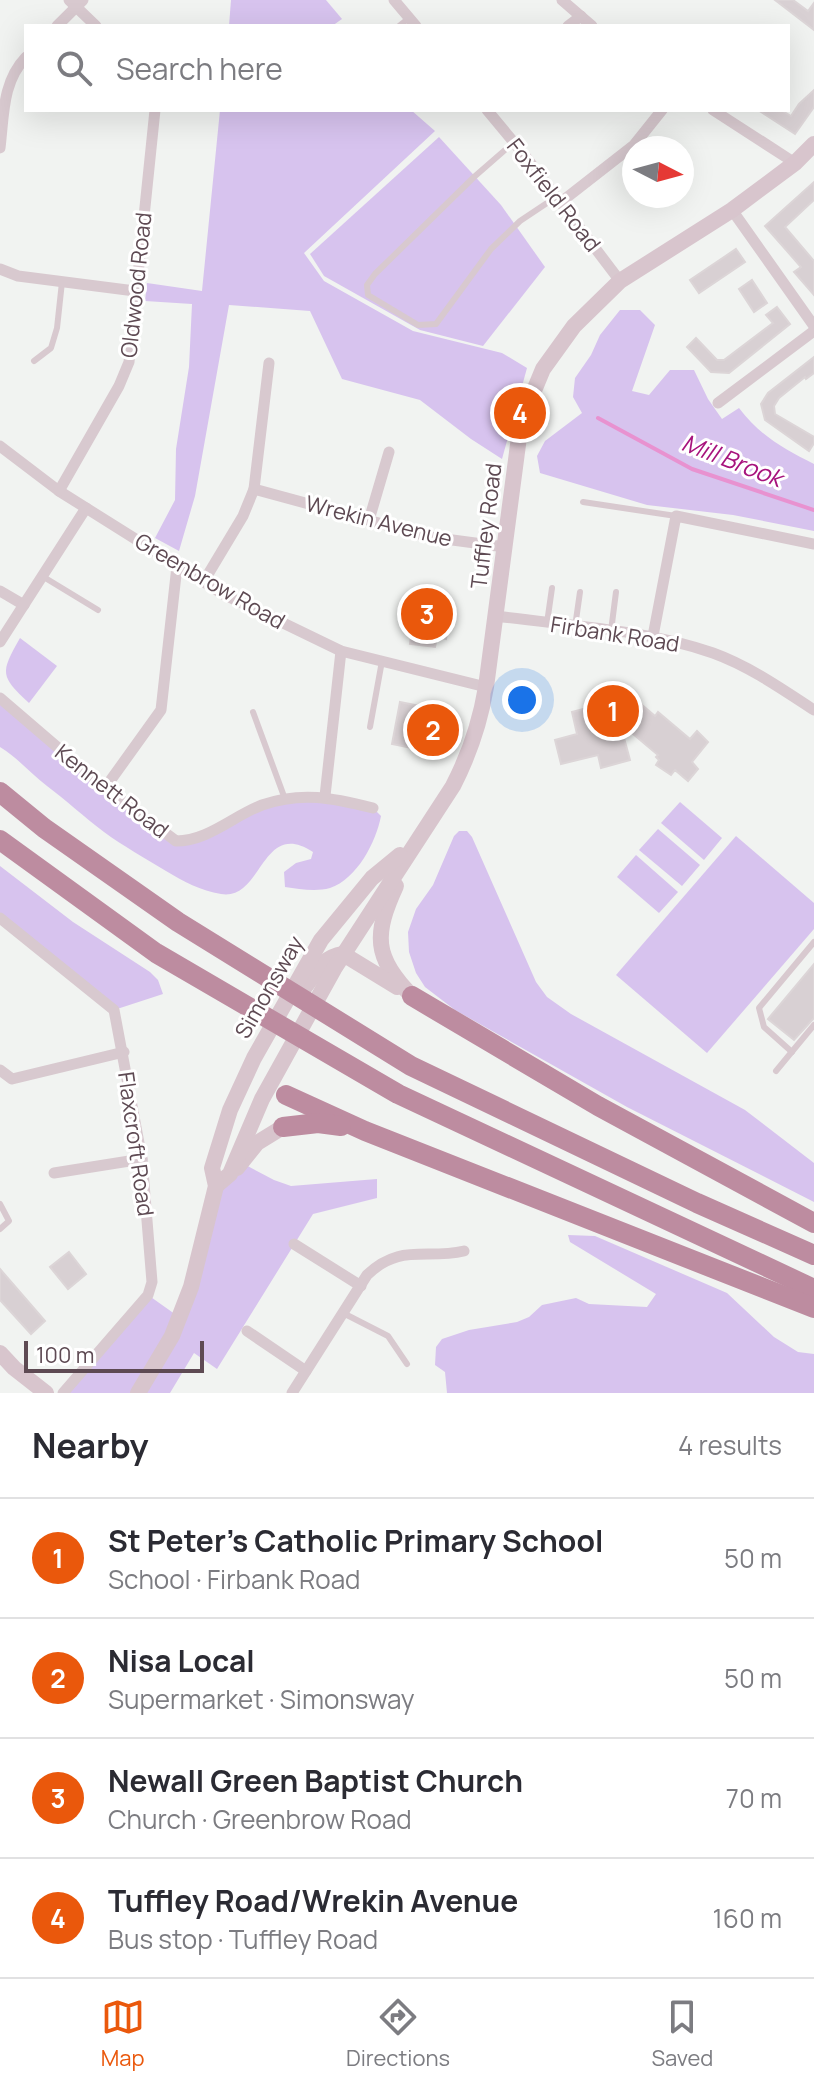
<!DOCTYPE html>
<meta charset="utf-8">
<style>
:root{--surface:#fff;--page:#f2f2f3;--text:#2b2b33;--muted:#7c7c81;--line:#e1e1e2;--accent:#ea580c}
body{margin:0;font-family:Manrope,sans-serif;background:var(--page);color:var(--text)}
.compass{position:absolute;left:622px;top:136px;width:72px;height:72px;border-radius:50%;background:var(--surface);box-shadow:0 8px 32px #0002;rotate:96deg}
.scale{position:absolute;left:24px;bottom:20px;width:180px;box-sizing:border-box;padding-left:8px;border:4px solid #5e4a53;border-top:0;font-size:22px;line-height:28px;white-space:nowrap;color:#5e4a53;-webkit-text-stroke:6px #fff;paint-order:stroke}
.you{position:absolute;left:522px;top:700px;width:28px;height:28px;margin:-20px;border:6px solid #fff;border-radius:50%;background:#1a73e8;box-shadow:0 0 0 12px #1a73e833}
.badge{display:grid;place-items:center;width:52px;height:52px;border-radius:50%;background:var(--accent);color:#fff;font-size:26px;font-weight:700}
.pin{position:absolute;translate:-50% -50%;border:4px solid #fff;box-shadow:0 2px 8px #0006}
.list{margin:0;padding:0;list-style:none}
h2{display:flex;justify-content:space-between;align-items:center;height:104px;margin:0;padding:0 32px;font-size:34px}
h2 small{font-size:26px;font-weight:400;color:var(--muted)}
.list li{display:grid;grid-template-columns:52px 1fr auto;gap:24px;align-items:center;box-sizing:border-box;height:120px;padding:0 32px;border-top:2px solid var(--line)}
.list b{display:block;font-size:30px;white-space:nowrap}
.list p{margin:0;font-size:26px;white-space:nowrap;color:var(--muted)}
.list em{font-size:26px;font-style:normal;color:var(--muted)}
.icon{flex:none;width:44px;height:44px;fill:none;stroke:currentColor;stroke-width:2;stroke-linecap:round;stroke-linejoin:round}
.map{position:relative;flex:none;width:814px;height:1393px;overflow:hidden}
.search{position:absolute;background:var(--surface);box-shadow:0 8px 32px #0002;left:24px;right:24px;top:24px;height:88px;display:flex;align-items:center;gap:20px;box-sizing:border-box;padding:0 28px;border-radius:0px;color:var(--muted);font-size:30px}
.sheet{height:584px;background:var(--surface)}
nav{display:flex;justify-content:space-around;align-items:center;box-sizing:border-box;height:112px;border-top:2px solid var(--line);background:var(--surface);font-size:22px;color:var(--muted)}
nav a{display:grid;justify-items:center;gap:4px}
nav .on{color:var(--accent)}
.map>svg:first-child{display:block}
</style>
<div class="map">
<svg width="814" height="1393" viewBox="0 0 814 1393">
<rect width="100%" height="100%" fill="#f1f3f1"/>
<!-- green -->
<g fill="#d7c3ee">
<path d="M231 0H326L342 19 332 26H229Z"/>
<path d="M220 110H411L435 131 304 253 324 281 413 331 502 353 527 368 502 459 471 439 420 400 342 379 310 311 229 305 195 496 179 551 155 538 175 500 176 449 189 367 192 304 145 301 147 283 202 291Z"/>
<path d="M439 137 501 205 545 267 483 346 420 330 324 276 310 254Z"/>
<path d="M620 310H640L655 325 632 391 649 395 670 370H694L708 399 722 419 739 408C759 435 784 449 814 464V531L733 515 647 505 540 473 537 456 545 441 582 413 573 397 575 378 591 355 600 335Z"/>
<path d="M20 638 57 666 29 703C0 676 0 673 20 638Z"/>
<path d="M0 698 176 841 285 799 373 808 381 816C376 842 357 879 330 888 316 892 299 889 285 887L284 872 296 863 311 859 313 852C261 818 263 901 221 894 201 891 183 881 166 871 145 858 123 846 104 832 84 817 66 800 47 786 30 773 19 759 0 747Z"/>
<path d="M680 802 722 838 704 860 661 823Z"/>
<path d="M658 829 700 865 682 886 639 850Z"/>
<path d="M459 831H467L472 837 536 982 547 997 571 1014 745 1110 814 1163V1202L627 1107 455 1010 425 987 416 973 409 952 408 932 416 909 433 885 454 836Z"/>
<path d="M736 836 814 903V929L707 1053 616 975Z"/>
<path d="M636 855 678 892 659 913 617 877Z"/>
<path d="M0 866 73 922 150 972 158 980 163 994 114 1010 0 918Z"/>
<path d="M242 1163 274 1180 291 1186 377 1179V1198L313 1214 217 1369 194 1353 170 1393H63L148 1295 179 1317 216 1186Z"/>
<path d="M568 1235 595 1236 727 1293 774 1337 798 1352 814 1354V1393H447L445 1372 435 1365 436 1347 442 1339 469 1330 517 1322 529 1317 542 1305 576 1298 589 1304 647 1307 656 1294 570 1242Z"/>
</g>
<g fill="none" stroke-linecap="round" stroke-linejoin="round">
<!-- stream -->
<path stroke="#e892d0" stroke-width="4" d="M598 418 692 469 814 510"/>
</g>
<!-- building -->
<g fill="#d8d0d3" stroke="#dcd5d7" stroke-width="2">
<path d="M775 0H793L808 11 814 3V30Z"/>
<path d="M814 90V107L795 134 758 110H781L791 116 799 104Z"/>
<path d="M814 182V200L785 227 814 261V295L794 272 801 267 765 226Z"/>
<path d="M736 249 745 262 699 293 690 280Z"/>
<path d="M752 280 767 303 754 312 739 289Z"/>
<path d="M777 307 790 324 729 373 711 372 687 347 696 338 717 360H724L773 323 766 315Z"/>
<path d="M814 357V373L806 379 805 377 779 398 774 406 775 414 814 437V443L809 451 765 420 761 404 768 393Z"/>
<path d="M416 601 441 604 438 625 448 626 446 639 437 637 435 647 410 644Z"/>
<path d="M615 691 621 709 641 704 655 716 658 712 690 739 697 731 708 742 692 762 698 769 688 781 675 770 671 775 656 765 659 760 656 757 658 755 620 723 630 760 601 768 598 755 561 764 555 740 577 734 572 712 591 707 589 699Z"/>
<path d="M400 702 450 712 442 754 392 744Z"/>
<path d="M814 964V1018L794 1040 768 1019Z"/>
<path d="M69 1252 86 1274 68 1289 50 1267Z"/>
<path d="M0 1269 45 1321 31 1334 0 1300Z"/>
</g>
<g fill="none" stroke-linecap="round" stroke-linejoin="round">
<!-- lane -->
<g stroke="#d8c9cf" stroke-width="6">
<path d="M399 26 409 18"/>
<path d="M513 143 474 177 375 274 367 285 368 295 418 325 436 324 491 249 520 221 556 197"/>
<path d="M34 361 51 348 57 328 62 282"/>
<path d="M583 502 676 516"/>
<path d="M42 576 98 610"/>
<path d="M547 623 552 588"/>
<path d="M575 627 580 592"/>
<path d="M611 631 616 592"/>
<path d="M253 712 285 799"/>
<path d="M370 727 382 661"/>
<path d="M792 1052 764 1027 759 1008 814 942"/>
<path d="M776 1071 814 1025"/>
<path d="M0 1204 9 1221 0 1229"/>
<path d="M343 1313 388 1336 407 1364"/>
</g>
<!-- street -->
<g stroke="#d8c9cf" stroke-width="11">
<path d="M69 0 96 26"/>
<path d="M394 0 416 26"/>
<path d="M562 0 592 26"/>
<path d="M57 26 83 0"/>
<path d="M568 26 581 16"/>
<path d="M487 110 526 157 620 281"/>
<path d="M713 110 795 163"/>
<path d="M0 148C4 116 2 82 26 57"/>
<path d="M561 202 634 145 662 110"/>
<path d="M732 210 814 326"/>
<path d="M0 269 18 276 135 291"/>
<path d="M718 403 814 331"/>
<path d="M0 446 59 491 223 594 341 651 486 687"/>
<path d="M254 489 430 537 505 547"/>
<path d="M59 491 119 386 129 362 155 110"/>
<path d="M369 520 389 452"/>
<path d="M204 581 243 516 254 489 269 363"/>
<path d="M0 591 24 605"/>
<path d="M496 616C569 626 644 629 713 653 749 666 782 689 814 710"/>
<path d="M653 636 676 516 814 544"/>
<path d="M0 642 86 508"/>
<path d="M0 698 105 788 176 841C208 841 233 816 262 805 302 791 333 798 373 808"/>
<path d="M105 788 161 710 177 566"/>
<path d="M325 796 341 651"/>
<path d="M0 918 114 1010 142 1159 152 1282 148 1295 63 1393"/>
<path d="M0 1070 12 1079 124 1052"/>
<path d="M54 1173 142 1159"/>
<path d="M294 1244 361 1286"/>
<path d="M247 1331 306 1371"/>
<path d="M292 1393 367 1275C400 1243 426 1260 464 1251"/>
</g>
<!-- secondary -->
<g stroke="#d8c5cd" stroke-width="16">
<path d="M396 886C374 934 373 957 412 996"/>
<path d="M299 994C315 977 319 958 343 954L397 987"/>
<path d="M237 1168 257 1143 283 1127"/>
<path d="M216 1186 230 1174 262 1099 334 969 453 786C470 753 480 723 486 687L521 422 543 369 574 326 620 281 732 210 795 163 814 144"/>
<path d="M0 1353 14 1368 46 1393"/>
<path d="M138 1393 172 1336 191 1287 216 1186 212 1168 230 1110 254 1058 321 940 372 878 400 855"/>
</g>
<!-- highway -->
<g stroke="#bd8ca0" stroke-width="20">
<path d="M0 792 44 828 178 922 411 1066 697 1203 814 1255"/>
<path d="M0 840 156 953 398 1094 814 1289"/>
<path d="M412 996 598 1106 814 1223"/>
<path d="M286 1095 365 1131 814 1308"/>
<path d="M283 1127 318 1123 341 1126"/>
</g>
</g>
<g text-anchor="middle" stroke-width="6" stroke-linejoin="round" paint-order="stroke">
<!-- street labels -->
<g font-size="22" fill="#5e4a53" stroke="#fff">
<text transform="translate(554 195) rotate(52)" y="8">Foxfield Road</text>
<text transform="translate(136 285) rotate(-84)" y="8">Oldwood Road</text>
<text transform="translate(379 521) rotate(14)" y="8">Wrekin Avenue</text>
<text transform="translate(486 526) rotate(-83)" y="8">Tuffley Road</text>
<text transform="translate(210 581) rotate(30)" y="8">Greenbrow Road</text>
<text transform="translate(615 634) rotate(9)" y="8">Firbank Road</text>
<text transform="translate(112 791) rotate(38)" y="8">Kennett Road</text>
<text transform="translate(269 987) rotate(-60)" y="8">Simonsway</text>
<text transform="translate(136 1144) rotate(82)" y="8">Flaxcroft Road</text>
</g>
<!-- water labels -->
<g font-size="24" font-style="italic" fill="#a7137d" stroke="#fff">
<text transform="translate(732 461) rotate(21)" y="8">Mill Brook</text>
</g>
</g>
</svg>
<svg class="compass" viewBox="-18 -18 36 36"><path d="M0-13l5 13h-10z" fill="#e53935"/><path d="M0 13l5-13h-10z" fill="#7c7c81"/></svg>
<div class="scale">100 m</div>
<div class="you"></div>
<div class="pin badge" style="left:613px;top:711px">1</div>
<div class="pin badge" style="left:433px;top:730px">2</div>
<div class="pin badge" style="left:427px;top:614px">3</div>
<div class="pin badge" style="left:520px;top:413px">4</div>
<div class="search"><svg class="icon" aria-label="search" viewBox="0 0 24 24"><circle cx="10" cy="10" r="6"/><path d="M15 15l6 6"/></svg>Search here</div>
</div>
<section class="sheet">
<h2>Nearby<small>4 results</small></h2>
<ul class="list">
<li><span class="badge">1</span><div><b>St Peter's Catholic Primary School</b><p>School · Firbank Road</p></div><em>50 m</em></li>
<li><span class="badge">2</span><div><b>Nisa Local</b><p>Supermarket · Simonsway</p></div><em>50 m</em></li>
<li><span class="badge">3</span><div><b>Newall Green Baptist Church</b><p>Church · Greenbrow Road</p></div><em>70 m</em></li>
<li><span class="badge">4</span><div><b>Tuffley Road/Wrekin Avenue</b><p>Bus stop · Tuffley Road</p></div><em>160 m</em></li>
</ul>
</section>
<nav>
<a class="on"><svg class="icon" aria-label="map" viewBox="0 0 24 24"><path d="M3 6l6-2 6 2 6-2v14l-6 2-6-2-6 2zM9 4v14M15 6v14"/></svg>Map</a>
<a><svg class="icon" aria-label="directions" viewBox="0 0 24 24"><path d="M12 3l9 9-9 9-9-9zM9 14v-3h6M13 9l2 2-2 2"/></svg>Directions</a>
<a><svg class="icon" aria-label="saved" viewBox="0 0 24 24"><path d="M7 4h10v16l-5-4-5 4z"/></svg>Saved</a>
</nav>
